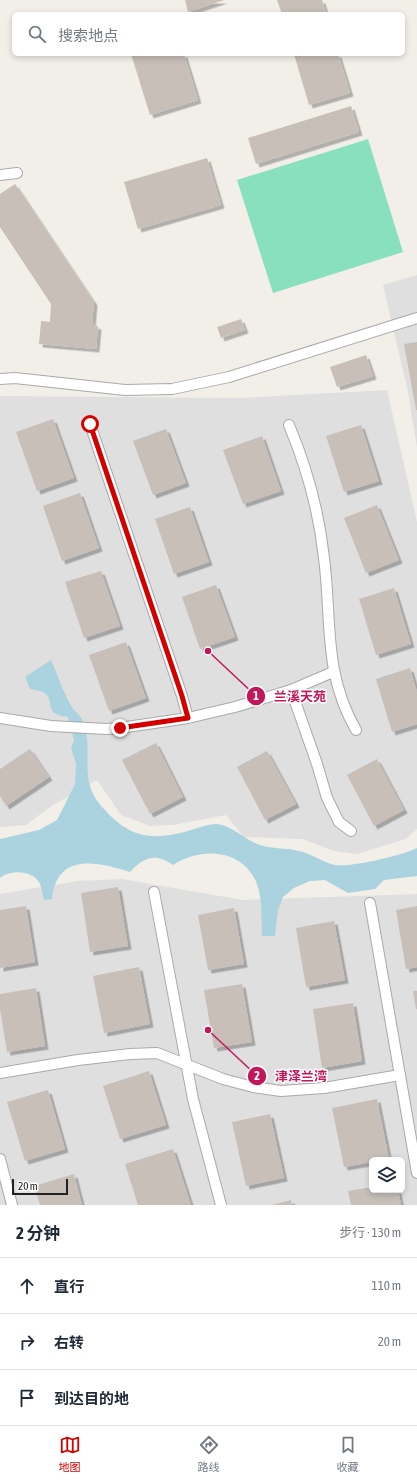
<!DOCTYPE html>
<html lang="zh">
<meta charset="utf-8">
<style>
:root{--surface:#fff;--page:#f6f6f7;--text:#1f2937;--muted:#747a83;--line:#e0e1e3;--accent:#d40000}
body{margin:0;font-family:"Asap Condensed","Noto Sans SC",sans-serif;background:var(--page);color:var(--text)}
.controls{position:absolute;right:12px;bottom:12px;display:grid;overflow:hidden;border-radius:6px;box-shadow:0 2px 6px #0003}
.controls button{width:36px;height:36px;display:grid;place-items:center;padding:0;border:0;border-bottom:1px solid var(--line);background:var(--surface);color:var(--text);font:20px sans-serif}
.scale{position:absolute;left:12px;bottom:10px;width:56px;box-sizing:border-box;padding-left:4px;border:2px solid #222;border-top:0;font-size:11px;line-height:14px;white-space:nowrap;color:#222;-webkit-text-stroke:3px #fff;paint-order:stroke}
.stop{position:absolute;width:12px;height:12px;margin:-9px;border:3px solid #d40000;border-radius:50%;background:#fff}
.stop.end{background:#d40000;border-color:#fff;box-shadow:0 1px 4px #0008}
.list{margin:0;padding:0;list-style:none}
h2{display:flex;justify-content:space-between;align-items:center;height:52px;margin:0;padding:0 16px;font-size:17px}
h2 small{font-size:13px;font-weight:400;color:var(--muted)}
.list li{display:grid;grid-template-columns:26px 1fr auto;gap:12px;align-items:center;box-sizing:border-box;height:56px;padding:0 16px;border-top:1px solid var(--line)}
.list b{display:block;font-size:15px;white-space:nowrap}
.list em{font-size:13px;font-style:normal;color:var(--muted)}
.icon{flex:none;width:22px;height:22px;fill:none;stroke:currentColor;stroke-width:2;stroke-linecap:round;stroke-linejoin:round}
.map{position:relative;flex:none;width:417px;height:1205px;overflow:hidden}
.search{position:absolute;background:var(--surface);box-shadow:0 2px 6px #0003;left:12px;right:12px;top:12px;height:44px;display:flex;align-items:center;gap:10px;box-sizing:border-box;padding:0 14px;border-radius:6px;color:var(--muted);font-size:15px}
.sheet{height:220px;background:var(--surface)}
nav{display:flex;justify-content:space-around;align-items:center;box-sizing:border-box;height:56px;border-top:1px solid var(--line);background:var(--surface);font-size:11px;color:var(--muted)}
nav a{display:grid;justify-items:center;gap:2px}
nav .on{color:var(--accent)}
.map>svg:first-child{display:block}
</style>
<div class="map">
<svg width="417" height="1205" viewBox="0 0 417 1205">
<defs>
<filter id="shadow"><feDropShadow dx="3.5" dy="3.5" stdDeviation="0" flood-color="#0004"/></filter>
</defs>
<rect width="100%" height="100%" fill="#f2efe9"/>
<!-- residential -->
<g fill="#e0dfdf" fill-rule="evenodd">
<path d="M417 275V448L408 392 383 285Z"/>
<path d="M387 390 417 522V829L406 839 357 854 334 851 302 839 244 837 226 815 173 825 150 826 121 815 97 780 53 805 26 825 0 827V396L241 398Z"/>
<path d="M122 879 243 900 417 894V1205H0V894L78 881ZM372 1160H402V1190H372Z"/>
</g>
<!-- pitch -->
<path fill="#88e0be" d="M368 139 403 252 273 293 237 180Z"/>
<!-- water -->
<path fill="#aad3df" d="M51 660C58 675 63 693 72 707 75 712 81 716 83 721 95 754 76 780 104 809 130 838 152 841 188 831 197 828 208 824 217 824 233 826 245 840 260 845 272 849 287 848 299 851 312 854 322 862 335 865 349 868 404 855 417 848V876L384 880 375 889 348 893 325 880 310 881 294 888 283 897 278 910 275 936H262C261 919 263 900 257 884 243 848 200 847 173 865 155 852 143 858 130 872 97 862 57 852 52 899L44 900C43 895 42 889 40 884 34 870 10 869 0 878V839L39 830 57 820 75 784 76 764 71 748 74 740 68 717C41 714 57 700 43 692 39 690 34 690 30 689L25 677Z"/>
<!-- building -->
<g fill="#c7bfb8" filter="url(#shadow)">
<path d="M185 0H224L188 12Z"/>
<path d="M277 0H322L326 14H282Z"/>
<path d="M131 54H184L198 100 150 115Z"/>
<path d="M294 54H338L350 93 309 105Z"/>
<path d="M351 106 359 132 256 164 248 138Z"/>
<path d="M207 158 221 205 138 229 124 182Z"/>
<path d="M15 184 94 302 92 325 98 326 96 349 39 344 41 321 50 322 51 304 0 227V194Z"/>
<path d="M241 319 245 330 221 338 217 327Z"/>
<path d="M417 342V410H416L404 344Z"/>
<path d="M366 355 373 376 337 387 330 367Z"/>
<path d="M53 419 74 478 37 491 16 432Z"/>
<path d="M361 425 379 481 344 492 326 436Z"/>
<path d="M166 429 186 483 153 495 133 441Z"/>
<path d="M262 436 281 491 243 504 223 450Z"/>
<path d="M80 493 99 548 62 561 43 506Z"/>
<path d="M377 505 399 560 366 573 344 518Z"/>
<path d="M190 507 209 562 174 574 155 519Z"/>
<path d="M101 571 120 626 84 638 65 582Z"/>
<path d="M216 585 235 637 200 649 182 597Z"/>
<path d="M394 588 411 644 376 655 359 599Z"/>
<path d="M126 642 146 698 109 711 89 655Z"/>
<path d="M410 668 417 692V724L392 732 376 679Z"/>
<path d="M156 743 183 797 150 814 122 760Z"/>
<path d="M30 749 49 777 6 806 0 796V769Z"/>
<path d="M267 751 296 804 265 820 237 767Z"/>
<path d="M377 759 404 810 374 826 347 775Z"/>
<path d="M118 887 128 946 90 952 81 893Z"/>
<path d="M26 906 35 962 0 968V910Z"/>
<path d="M417 906V967L406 969 396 910Z"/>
<path d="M234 908 244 964 208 970 198 915Z"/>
<path d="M334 921 345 980 306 987 296 928Z"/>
<path d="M139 967 150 1024 104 1033 93 976Z"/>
<path d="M242 984 252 1042 214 1048 204 990Z"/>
<path d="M36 988 45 1046 7 1052 0 1009V994Z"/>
<path d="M413 991H417V1009H416Z"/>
<path d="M353 1003 362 1061 322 1068 313 1009Z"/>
<path d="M149 1071 166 1125 120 1139 103 1086Z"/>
<path d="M48 1090 65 1149 25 1161 7 1102Z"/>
<path d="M377 1099 389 1159 372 1160V1162L344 1167 332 1108Z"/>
<path d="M270 1114 284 1178 246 1186 232 1122Z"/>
<path d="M173 1149 191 1205H138L125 1164Z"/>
<path d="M74 1174 82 1205H40L34 1186Z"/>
<path d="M372 1187V1190H398L401 1205H351L348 1191Z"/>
<path d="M291 1200 292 1205H272Z"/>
</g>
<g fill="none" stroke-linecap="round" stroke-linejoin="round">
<!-- service casing -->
<g stroke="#a9a9a9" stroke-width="12">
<g id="service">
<path d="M0 175 17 173"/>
<path d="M0 379 15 378 125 390 172 389 229 377 417 318"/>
<path d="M90 424 182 696 188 718"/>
<path d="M289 425C307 468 319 512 324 558 332 620 323 673 356 730"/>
<path d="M291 690 317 764 327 798 339 822 351 831"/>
<path d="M0 718 51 726 106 729 120 728 188 718 235 707 291 690 333 672"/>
<path d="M154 892 193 1099 221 1205"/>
<path d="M370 903 417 1173"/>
<path d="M0 1073 78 1060 130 1054 157 1053 223 1079 253 1087 281 1091 324 1088 400 1075"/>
<path d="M0 1159 12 1205"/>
</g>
</g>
<!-- service -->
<use href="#service" stroke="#fff" stroke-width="10"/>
</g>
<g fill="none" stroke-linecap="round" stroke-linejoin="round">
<!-- route -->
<path stroke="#d40000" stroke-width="5" d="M90 424 182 696 188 718 120 728"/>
</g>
<!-- callouts -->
<path fill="none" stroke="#c2185b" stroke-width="1.5" d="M208 651L256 696M208 1030L257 1076"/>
<g fill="#c2185b" stroke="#fff" stroke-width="1.5">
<circle cx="208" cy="651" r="4"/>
<circle cx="208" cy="1030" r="4"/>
<circle cx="256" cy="696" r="10"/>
<circle cx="257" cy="1076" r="10"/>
</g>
<g font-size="12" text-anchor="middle" font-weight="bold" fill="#fff">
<text x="256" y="700">1</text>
<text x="257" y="1080">2</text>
</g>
<g font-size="13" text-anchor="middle" font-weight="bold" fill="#c2185b" stroke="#fff" stroke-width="3" stroke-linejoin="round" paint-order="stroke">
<text x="300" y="701">兰溪天苑</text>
<text x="301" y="1081">津泽兰湾</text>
</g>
</svg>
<div class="controls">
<button><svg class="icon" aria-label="layers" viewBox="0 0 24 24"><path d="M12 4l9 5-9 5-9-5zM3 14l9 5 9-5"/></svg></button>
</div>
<div class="scale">20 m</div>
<div class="stop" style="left:90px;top:424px"></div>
<div class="stop end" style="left:120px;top:728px"></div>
<div class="search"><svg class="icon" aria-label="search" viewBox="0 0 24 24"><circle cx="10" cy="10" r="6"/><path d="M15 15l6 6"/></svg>搜索地点</div>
</div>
<section class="sheet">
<h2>2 分钟<small>步行 · 130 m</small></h2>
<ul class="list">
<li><svg class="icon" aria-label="ahead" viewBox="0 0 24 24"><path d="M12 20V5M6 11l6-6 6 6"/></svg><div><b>直行</b></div><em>110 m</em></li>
<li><svg class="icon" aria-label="right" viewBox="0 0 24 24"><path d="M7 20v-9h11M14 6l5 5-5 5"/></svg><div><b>右转</b></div><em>20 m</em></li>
<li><svg class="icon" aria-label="arrive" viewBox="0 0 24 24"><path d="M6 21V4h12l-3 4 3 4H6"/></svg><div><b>到达目的地</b></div></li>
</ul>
</section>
<nav>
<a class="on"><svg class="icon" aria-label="map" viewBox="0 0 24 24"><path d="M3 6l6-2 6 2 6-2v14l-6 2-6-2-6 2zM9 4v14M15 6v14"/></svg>地图</a>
<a><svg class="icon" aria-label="directions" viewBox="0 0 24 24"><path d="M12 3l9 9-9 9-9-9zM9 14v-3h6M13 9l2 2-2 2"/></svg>路线</a>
<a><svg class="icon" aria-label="saved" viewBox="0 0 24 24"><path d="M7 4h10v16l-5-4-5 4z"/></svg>收藏</a>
</nav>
